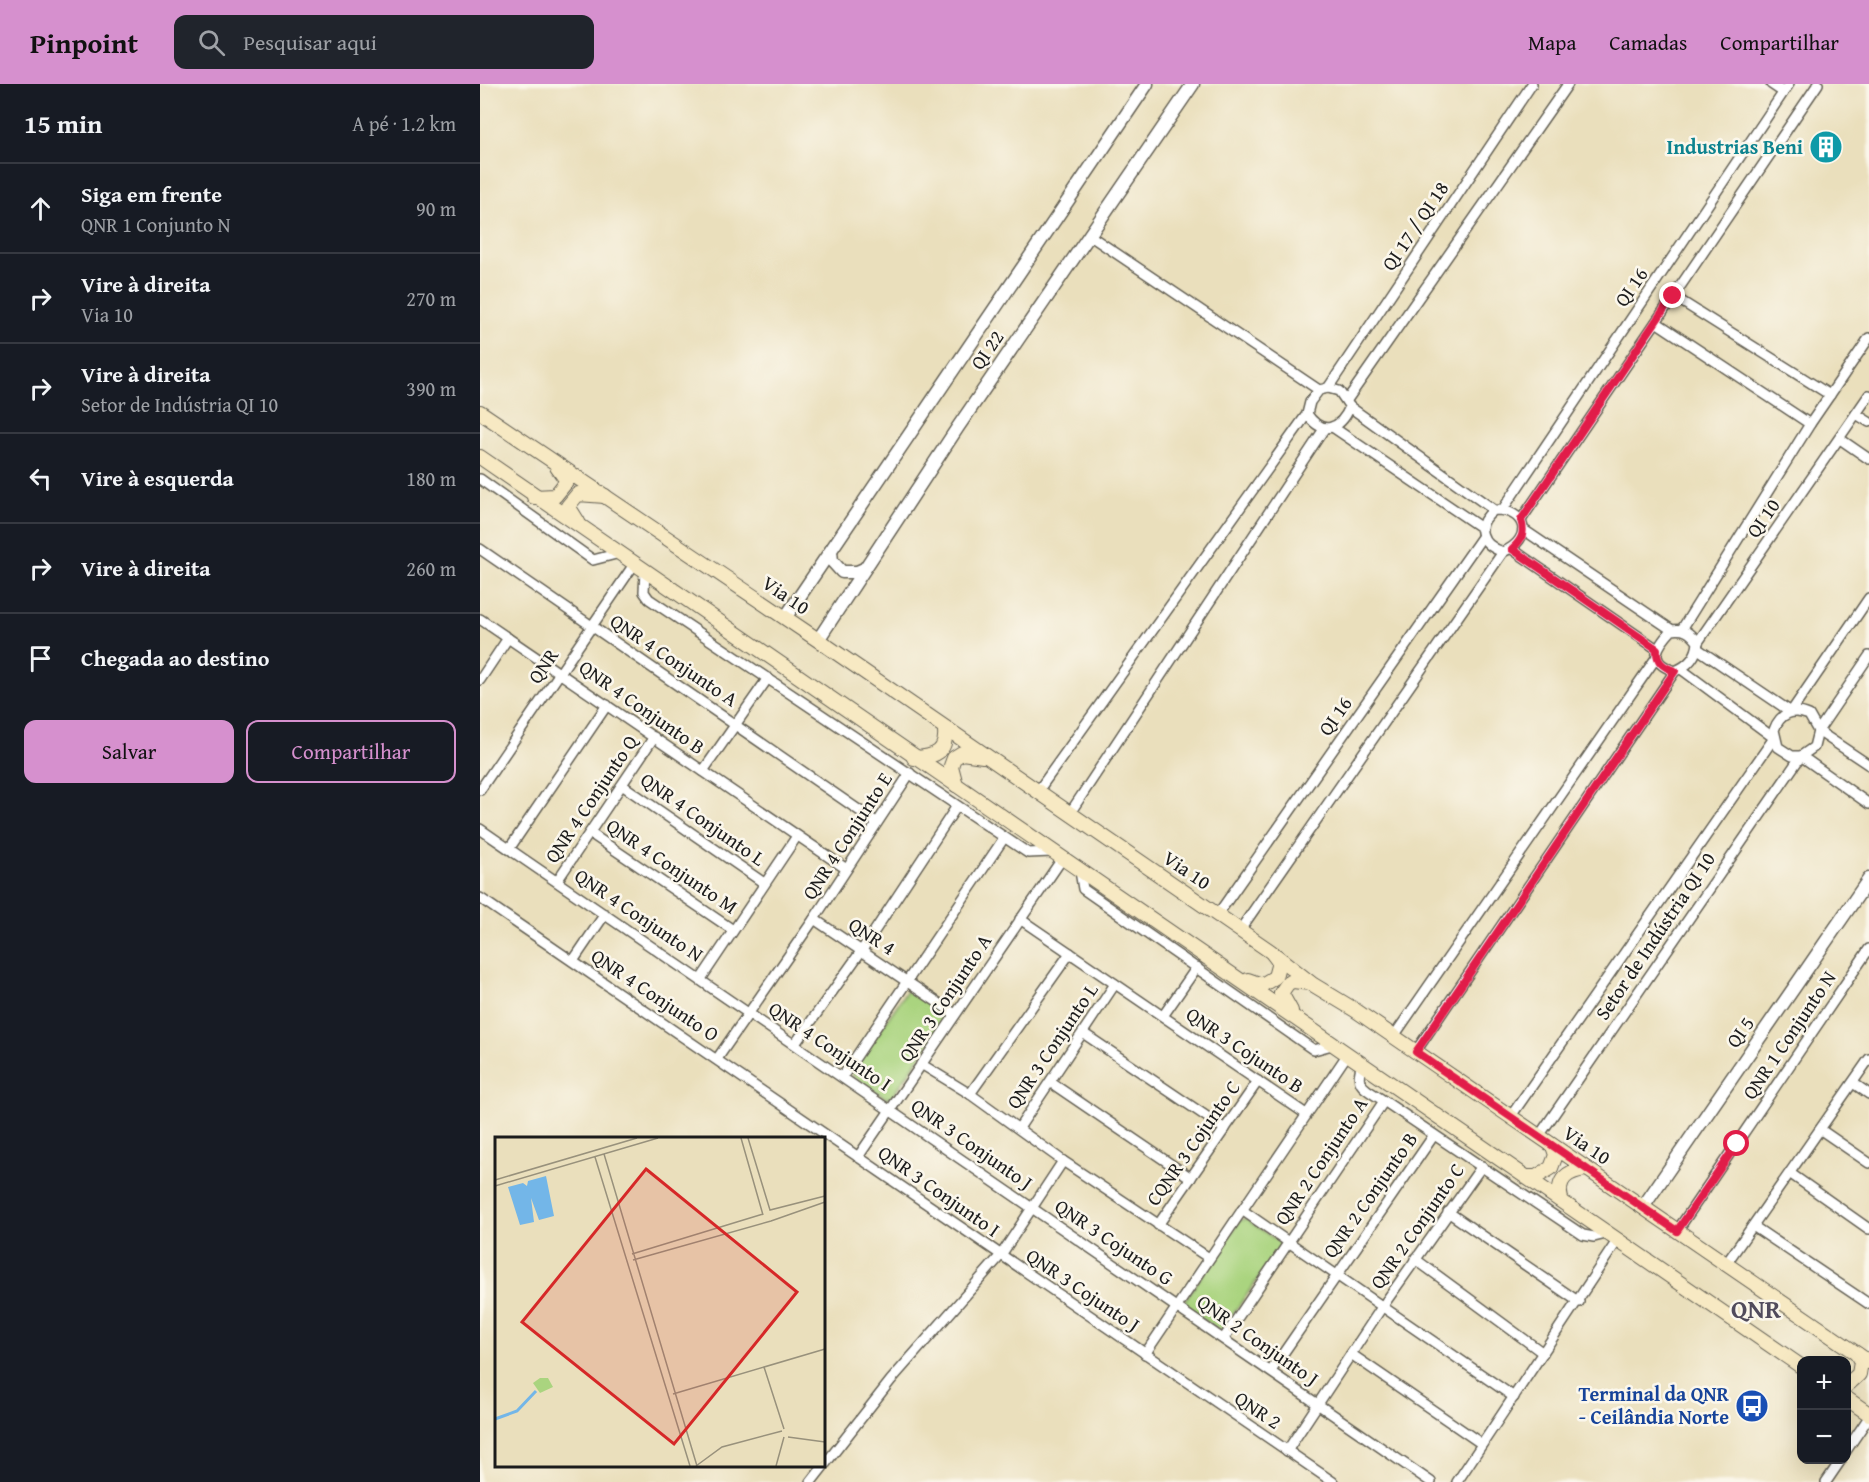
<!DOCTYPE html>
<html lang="pt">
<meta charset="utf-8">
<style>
:root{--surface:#171b24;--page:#20242c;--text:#f1f3f6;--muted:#9ea1a6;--line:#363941;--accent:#d690ce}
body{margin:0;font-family:"Gentium Book Plus",serif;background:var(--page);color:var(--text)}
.controls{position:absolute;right:18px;bottom:18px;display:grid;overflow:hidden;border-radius:12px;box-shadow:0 6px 24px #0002}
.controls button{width:54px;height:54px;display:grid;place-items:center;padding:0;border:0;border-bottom:2px solid var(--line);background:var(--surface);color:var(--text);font:30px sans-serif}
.stop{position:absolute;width:18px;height:18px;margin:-14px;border:4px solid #e11d48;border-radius:50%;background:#fff}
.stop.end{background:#e11d48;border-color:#fff;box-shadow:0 2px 6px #0008}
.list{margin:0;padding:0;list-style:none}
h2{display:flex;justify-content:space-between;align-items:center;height:78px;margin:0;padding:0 24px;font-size:26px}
h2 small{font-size:20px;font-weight:400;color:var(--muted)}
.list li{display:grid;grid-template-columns:39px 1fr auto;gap:18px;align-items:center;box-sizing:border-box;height:90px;padding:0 24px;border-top:2px solid var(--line)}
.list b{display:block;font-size:22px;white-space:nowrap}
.list p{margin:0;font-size:20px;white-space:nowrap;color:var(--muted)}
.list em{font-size:20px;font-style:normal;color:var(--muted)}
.actions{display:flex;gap:12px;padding:18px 24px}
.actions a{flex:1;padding:14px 0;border:2px solid var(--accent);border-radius:12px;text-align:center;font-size:21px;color:var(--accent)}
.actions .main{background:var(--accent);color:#111}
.icon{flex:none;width:33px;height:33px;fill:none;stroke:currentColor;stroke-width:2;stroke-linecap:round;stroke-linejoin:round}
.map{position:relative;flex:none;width:1389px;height:1398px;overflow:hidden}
header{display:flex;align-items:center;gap:36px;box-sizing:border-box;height:84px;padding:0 30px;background:var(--accent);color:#111}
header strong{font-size:28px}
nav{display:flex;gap:33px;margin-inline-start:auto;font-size:21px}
.search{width:420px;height:54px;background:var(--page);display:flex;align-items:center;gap:15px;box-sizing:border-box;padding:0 21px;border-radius:12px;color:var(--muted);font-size:22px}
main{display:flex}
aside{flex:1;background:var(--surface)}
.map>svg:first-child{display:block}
</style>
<header>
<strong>Pinpoint</strong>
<div class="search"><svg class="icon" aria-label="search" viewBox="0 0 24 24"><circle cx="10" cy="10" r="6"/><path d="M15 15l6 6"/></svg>Pesquisar aqui</div>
<nav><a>Mapa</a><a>Camadas</a><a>Compartilhar</a></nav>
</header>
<main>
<aside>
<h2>15 min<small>A pé · 1.2 km</small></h2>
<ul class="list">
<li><svg class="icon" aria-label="ahead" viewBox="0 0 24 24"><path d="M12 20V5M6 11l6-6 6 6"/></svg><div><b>Siga em frente</b><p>QNR 1 Conjunto N</p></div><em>90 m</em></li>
<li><svg class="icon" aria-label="right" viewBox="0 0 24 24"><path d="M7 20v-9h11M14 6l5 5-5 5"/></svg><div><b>Vire à direita</b><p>Via 10</p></div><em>270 m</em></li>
<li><svg class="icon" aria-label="right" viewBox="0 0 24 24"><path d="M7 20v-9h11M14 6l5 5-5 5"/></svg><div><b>Vire à direita</b><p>Setor de Indústria QI 10</p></div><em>390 m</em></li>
<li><svg class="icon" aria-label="left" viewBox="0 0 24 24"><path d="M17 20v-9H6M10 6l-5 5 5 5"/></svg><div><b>Vire à esquerda</b></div><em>180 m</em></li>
<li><svg class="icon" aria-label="right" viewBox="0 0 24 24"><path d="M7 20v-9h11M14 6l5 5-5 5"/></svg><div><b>Vire à direita</b></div><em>260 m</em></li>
<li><svg class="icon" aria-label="arrive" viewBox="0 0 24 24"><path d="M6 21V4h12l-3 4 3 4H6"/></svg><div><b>Chegada ao destino</b></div></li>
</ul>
<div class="actions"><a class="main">Salvar</a><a>Compartilhar</a></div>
</aside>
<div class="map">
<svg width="1389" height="1398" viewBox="0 0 1389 1398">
<rect width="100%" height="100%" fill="#fbf7ec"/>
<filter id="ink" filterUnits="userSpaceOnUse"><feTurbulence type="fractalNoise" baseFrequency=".0167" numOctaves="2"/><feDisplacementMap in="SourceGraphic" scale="12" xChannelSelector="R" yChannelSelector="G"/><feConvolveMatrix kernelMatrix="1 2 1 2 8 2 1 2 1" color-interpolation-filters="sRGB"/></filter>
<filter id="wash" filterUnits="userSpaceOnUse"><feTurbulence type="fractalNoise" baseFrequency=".008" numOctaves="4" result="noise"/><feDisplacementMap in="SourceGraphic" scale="24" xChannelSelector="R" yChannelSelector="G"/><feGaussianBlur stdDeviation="1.35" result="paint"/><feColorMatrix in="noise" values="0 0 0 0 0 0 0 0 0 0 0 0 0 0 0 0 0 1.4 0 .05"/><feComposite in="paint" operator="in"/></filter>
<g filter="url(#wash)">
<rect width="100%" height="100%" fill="#eadfbc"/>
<!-- green -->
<g fill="#aad47f" stroke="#63784e" stroke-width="1.5">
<path d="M433 906 467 929V935L412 1013 406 1014 373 992 372 987 426 908Z"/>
<path d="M766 1135 799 1158 800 1164 741 1247 705 1223 703 1219 760 1136Z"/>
</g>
</g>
<g filter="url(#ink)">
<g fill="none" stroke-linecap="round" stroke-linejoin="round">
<!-- minor casing -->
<g stroke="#646054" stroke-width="12">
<g id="minor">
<path d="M1291 0 1303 8"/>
<path d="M609 151 839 306 848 304 859 307 870 323C860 346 842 352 827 330L830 318 839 306"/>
<path d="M1193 212 1350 311"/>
<path d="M1176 238 1330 340"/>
<path d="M848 304 1052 0"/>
<path d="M867 316 1088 0"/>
<path d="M870 323 1014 426C1047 425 1054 455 1023 468 1000 460 994 442 1014 426"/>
<path d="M1376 330 1389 338"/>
<path d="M854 344 1000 443"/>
<path d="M1360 355 1389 375"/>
<path d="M0 395 113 476 140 469"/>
<path d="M1023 425 1309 0"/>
<path d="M1041 436 1338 0"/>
<path d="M1044 446 1192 546C1205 544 1210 548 1218 558 1217 572 1208 582 1195 587 1166 578 1177 562 1192 546"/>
<path d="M0 465 396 738"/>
<path d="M1032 465 1177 565"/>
<path d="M165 486 164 508 169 515 548 769 572 768"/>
<path d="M0 535 365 784"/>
<path d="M1202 545 1330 340 1389 254"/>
<path d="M1218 558 1389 311"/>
<path d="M1218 565 1311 628 1389 514"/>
<path d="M1389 572 1338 647 1389 681"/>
<path d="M0 596 28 554"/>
<path d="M1321 672 1334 663 1338 647 1329 631C1313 624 1300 629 1294 646L1298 663 1312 672H1321L1389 720"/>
<path d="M223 687 288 594"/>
<path d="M142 701 284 799"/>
<path d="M0 706 155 479"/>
<path d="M558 707 827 330"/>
<path d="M590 729 844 345"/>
<path d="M0 745 951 1398"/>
<path d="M110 749 253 846"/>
<path d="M29 765 127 621"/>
<path d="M600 787 603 805 834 966 852 961"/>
<path d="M77 797 174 653"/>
<path d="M0 814 853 1398"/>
<path d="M738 830 1002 453"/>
<path d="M334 835 475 930"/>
<path d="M540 835 826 1030"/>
<path d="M760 846 1023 468"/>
<path d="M93 877 125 830"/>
<path d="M221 895 317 752"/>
<path d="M683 932 717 883"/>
<path d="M603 949 745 1045"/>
<path d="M914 952 1176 574"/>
<path d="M315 960 382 866 477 722"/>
<path d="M936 967 1195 587"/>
<path d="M237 975 334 835 430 689"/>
<path d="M441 980 490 1010 583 1077 729 1174"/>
<path d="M882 981C873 1003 887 1005 904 1017L1103 1151 1114 1153 1126 1150"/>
<path d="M363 992 524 754"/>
<path d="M570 998 711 1094"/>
<path d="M1373 999 1389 1010"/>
<path d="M490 1010 590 869"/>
<path d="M1031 1032 1294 654 1201 585"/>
<path d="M539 1044 635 900"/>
<path d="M1341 1046 1389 1079"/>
<path d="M1059 1052 1321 672"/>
<path d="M378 1073 582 775"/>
<path d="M1311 1090 1389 1145"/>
<path d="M762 1126 1034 1313"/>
<path d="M968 1128 1099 1218"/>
<path d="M678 1141 778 997"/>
<path d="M1273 1142 1389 1220"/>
<path d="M1197 1147 1389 865"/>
<path d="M935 1175 1063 1269"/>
<path d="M1246 1180 1389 975"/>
<path d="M744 1254 904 1017"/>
<path d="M665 1270 867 971"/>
<path d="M871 1270 1002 1360"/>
<path d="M791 1287 954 1051"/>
<path d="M807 1367 902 1223 1002 1082"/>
<path d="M1366 1367 1389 1333"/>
<path d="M331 1398 411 1296 521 1171 583 1077"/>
<path d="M977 1398 1137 1157"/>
<path d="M1346 1398 1361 1376"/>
</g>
</g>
<!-- tertiary casing -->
<g stroke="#646054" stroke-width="15">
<g id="tertiary">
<path d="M351 467 352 477 362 488H377L384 485"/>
<path d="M305 534 667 0"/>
<path d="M338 556 478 343 713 0"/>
<path d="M1163 1123 1389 795"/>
</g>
</g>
<!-- secondary casing -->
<g stroke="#646054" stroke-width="16">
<g id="secondary">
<path d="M0 328 338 556 790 867 832 900 875 926 1389 1278"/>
<path d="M0 373 1322 1283"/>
<path d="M54 413 75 412 87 397 77 383"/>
<path d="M98 438 88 422 98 410 125 412"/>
<path d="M434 674C456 673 467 668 465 645"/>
<path d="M476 701 471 682 474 674 482 669 503 672"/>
<path d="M768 896 782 901 795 893 799 878 793 870"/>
<path d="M811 927 801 909 808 899 813 897 830 899"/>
<path d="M1049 1093H1056L1071 1084 1076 1071 1073 1062"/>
<path d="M1081 1115C1076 1095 1088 1087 1106 1085"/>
<path d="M1366 1302 1379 1290 1381 1278 1377 1270"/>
<path d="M1366 1314 1389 1330"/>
</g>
</g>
<!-- minor -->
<use href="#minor" stroke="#fff" stroke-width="9"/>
<!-- tertiary -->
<use href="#tertiary" stroke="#fff" stroke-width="12"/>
<!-- secondary -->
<use href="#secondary" stroke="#f7e9c3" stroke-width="14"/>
</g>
</g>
<g fill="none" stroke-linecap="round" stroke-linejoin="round" filter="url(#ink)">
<!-- route -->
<path stroke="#e11d48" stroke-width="8" d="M1193 212 1041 436C1045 449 1042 456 1032 465L1177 565C1176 578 1183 583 1195 587L936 968 1197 1147 1257 1060"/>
</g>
<!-- icons -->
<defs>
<g id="building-disc" transform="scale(1.725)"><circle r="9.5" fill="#0f9aa8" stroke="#fbf7ec"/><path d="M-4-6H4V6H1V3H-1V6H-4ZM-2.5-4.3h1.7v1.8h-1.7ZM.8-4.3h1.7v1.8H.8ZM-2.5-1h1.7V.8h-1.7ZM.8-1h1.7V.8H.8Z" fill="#fff"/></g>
<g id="bus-disc" transform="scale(1.725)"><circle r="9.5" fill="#1a4fb4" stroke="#fbf7ec"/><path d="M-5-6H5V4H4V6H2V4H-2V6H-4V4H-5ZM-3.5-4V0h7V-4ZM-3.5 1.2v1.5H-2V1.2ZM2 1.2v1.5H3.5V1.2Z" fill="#fff"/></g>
</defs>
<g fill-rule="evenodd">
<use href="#building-disc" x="1346" y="63"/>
<use href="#bus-disc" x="1272" y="1322"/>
</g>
<g text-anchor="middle" stroke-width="5" stroke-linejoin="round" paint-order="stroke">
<!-- culture labels -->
<g font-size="20" font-weight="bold" fill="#0d838f" stroke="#fbf7ec" text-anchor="end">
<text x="1323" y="70">Industrias Beni</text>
</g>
<!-- street labels -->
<g font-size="20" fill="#1c1c1c" stroke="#fbf7ec">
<text transform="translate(935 142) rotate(-56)" y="7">QI 17 / QI 18</text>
<text transform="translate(1151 203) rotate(-56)" y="7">QI 16</text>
<text transform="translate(507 266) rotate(-56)" y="7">QI 22</text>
<text transform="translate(1283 434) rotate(-55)" y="7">QI 10</text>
<text transform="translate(306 511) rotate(34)" y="7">Via 10</text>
<text transform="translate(194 576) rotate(34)" y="7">QNR 4 Conjunto A</text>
<text transform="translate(63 582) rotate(-56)" y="7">QNR</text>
<text transform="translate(162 623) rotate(35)" y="7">QNR 4 Conjunto B</text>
<text transform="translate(855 632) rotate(-55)" y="7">QI 16</text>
<text transform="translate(111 715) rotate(-56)" y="7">QNR 4 Conjunto Q</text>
<text transform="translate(223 735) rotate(35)" y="7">QNR 4 Conjunto L</text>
<text transform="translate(367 752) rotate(-57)" y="7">QNR 4 Conjunto E</text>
<text transform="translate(192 782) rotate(34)" y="7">QNR 4 Conjunto M</text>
<text transform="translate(707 786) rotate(34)" y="7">Via 10</text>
<text transform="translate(159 831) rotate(34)" y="7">QNR 4 Conjunto N</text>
<text transform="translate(392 852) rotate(33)" y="7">QNR 4</text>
<text transform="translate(1175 852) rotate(-56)" y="7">Setor de Indústria QI 10</text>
<text transform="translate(175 911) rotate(34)" y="7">QNR 4 Conjunto O</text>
<text transform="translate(465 914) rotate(-56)" y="7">QNR 3 Conjunto A</text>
<text transform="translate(1260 948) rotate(-55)" y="7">QI 5</text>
<text transform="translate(1309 951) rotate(-56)" y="7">QNR 1 Conjunto N</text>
<text transform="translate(350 962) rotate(34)" y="7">QNR 4 Conjunto I</text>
<text transform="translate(572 962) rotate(-56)" y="7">QNR 3 Conjunto L</text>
<text transform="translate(765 966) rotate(34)" y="7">QNR 3 Cojunto B</text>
<text transform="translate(713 1059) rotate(-55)" y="7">CQNR 3 Cojunto C</text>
<text transform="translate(492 1060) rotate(35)" y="7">QNR 3 Conjunto J</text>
<text transform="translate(1107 1061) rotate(34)" y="7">Via 10</text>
<text transform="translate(841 1077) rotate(-56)" y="7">QNR 2 Conjunto A</text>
<text transform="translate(459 1107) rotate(35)" y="7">QNR 3 Conjunto I</text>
<text transform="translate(890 1111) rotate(-55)" y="7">QNR 2 Conjunto B</text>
<text transform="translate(937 1142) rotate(-55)" y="7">QNR 2 Conjunto C</text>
<text transform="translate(634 1158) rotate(34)" y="7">QNR 3 Cojunto G</text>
<text transform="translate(603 1206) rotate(34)" y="7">QNR 3 Cojunto J</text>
<text transform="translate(778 1256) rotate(35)" y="7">QNR 2 Conjunto J</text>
<text transform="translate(778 1326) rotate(34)" y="7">QNR 2</text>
</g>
<!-- transit labels -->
<g font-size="20" font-weight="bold" fill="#164399" stroke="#fbf7ec" text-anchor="end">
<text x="1249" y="1317">Terminal da QNR<tspan x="1249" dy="23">- Ceilândia Norte</tspan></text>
</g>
<!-- district labels -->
<g font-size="26" font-weight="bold" fill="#514b5c" stroke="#fbf7ec">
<text x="1276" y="1234">QNR</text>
</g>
</g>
<!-- overview -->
<g transform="translate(15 1053)">
<rect width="330" height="330" fill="#eadfbc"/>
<path d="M45 241H53L58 250 45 256 38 246Z" fill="#aad47f"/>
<path d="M51 39 59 79 44 83 36 61 39 85 25 88 13 50 28 46 32 49 33 44Z" fill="#73b6e8"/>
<path fill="none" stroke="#73b6e8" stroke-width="3" d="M0 282 22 274 41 254"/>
<path fill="none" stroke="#98917c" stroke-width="1.5" d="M246 1 268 78M253 1 275 73 330 59V64M109 17 202 329M100 20 195 329M0 43 142 1M0 49 163 1M137 117 268 77M138 123 276 84 330 65M269 230 289 292M178 257 330 212M293 300 330 305M201 329 227 310 287 294M281 329 289 300"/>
<path fill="#d62828" fill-opacity="0.15" stroke="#d62828" stroke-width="3" d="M151 32 302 155 179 307 27 185Z"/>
<rect width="330" height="330" fill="none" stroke="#1c1c1c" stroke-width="3"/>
</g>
</svg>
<div class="controls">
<button>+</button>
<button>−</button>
</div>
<div class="stop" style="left:1257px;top:1060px"></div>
<div class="stop end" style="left:1193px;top:212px"></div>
</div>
</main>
